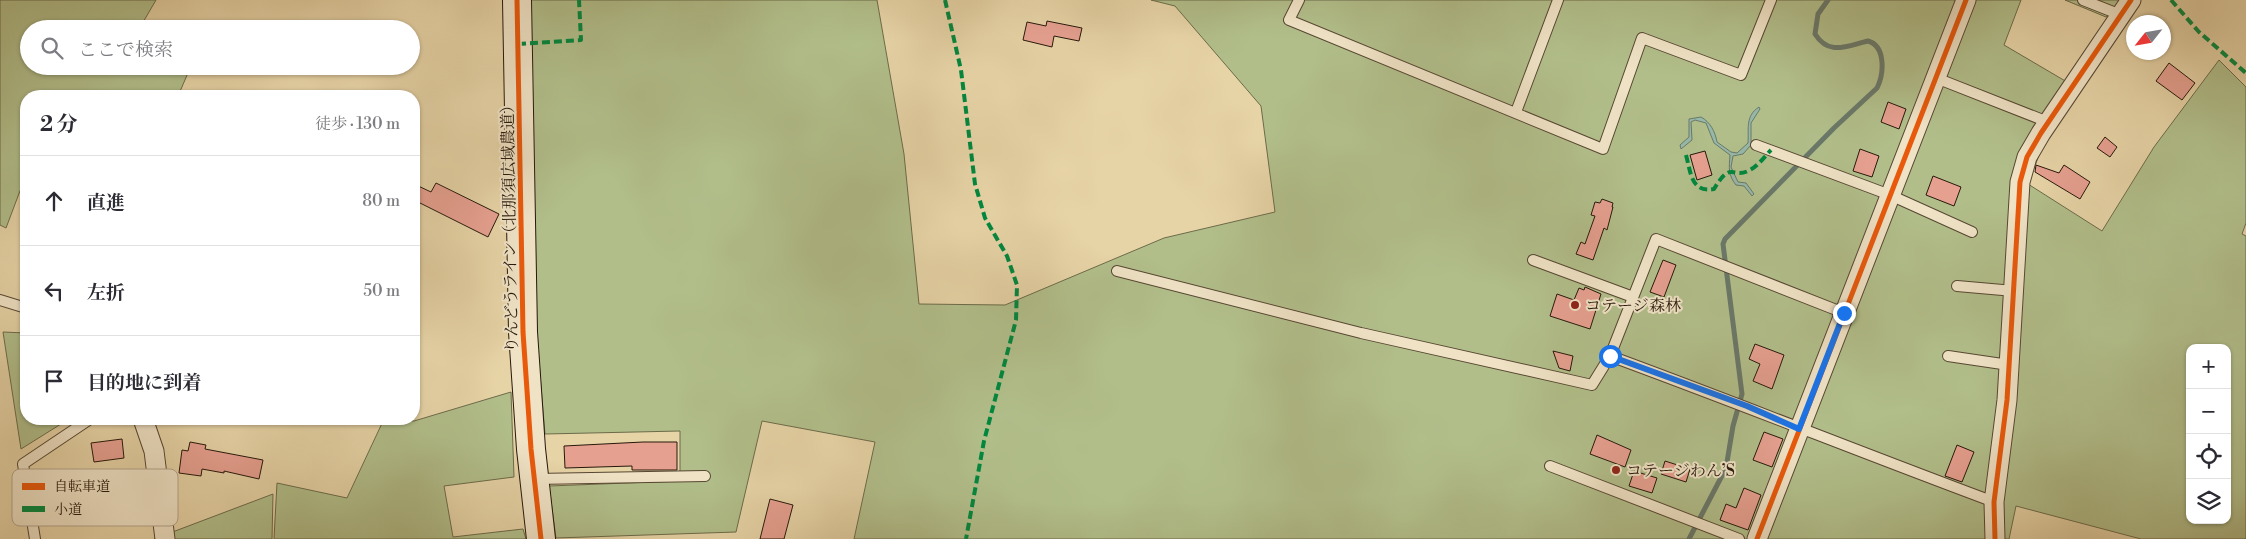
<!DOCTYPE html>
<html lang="ja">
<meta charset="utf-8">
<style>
:root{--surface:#fff;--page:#f7f7f7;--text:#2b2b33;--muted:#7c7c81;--line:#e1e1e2}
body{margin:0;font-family:"Libre Bodoni","Noto Serif JP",serif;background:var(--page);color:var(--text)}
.controls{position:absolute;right:15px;bottom:15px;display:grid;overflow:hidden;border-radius:10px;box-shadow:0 1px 4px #0004}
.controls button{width:45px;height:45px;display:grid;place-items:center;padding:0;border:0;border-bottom:1px solid var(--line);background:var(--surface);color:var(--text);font:25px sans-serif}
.compass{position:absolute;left:2126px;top:15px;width:45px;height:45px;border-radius:50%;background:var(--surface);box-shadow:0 1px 4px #0004;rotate:239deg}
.stop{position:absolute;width:15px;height:15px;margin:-11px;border:4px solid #1a73e8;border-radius:50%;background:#fff}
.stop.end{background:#1a73e8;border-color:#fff;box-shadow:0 1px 5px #0008}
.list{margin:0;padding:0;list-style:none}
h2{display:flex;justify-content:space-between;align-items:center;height:65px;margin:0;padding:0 20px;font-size:21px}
h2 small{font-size:16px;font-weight:400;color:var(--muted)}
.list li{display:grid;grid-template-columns:32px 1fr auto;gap:15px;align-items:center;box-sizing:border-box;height:90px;padding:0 20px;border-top:1px solid var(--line)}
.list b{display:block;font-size:19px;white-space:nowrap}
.list em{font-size:16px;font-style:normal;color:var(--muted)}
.icon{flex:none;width:28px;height:28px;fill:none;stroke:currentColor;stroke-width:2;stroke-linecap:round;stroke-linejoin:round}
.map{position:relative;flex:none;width:2246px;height:539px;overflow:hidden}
.search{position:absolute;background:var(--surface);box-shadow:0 1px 4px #0004;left:20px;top:20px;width:400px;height:55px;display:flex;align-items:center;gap:12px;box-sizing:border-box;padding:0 18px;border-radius:28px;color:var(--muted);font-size:19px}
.panel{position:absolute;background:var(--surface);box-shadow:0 1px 4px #0004;left:20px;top:90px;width:400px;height:335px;border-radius:20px}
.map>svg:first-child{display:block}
</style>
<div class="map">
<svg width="2246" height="539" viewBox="0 0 2246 539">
<rect width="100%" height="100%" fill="#e6d3a6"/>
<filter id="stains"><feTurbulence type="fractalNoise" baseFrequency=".004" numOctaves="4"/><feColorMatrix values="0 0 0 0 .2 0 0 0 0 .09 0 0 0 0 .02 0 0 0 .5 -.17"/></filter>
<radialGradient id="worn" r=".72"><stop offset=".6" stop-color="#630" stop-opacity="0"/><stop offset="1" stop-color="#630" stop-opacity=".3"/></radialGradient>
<!-- green -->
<g fill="#b1be8a" stroke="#6c6b4a" fill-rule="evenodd">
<path d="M0 0H156L142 24 150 29H29V66H191L178 96H26V175L6 228 0 225Z"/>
<path d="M524 0H877L904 154 919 304 1005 305 1164 238 1275 212 1261 106 1175 6 1151 0H2021L2004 45 2067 82 2028 184 2102 231 2154 147 2219 60 2246 87V223L2242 234 2246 236V539H2141L2016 506 2009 539H854L875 442 762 421 736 532 556 538 549 486 680 481V431L545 434 530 254ZM2190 348H2227V520H2190Z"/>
<path d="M2065 0H2127L2106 17Z"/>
<path d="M3 332 26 333V419H69L21 449Z"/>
<path d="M511 392 514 477 444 486 453 537 523 529 526 539H274L277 483 347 498 384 419 414 421Z"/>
<path d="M273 494 272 539H154Z"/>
</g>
<!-- water -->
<path fill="#96b8a8" stroke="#6a7869" d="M1759 107 1760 109 1751 123V145L1743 154 1733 156 1731 167 1738 182 1746 183 1754 194 1752 196 1744 186 1736 185C1728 175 1729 168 1730 155L1714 143 1706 123 1695 120 1691 122 1692 140 1681 149 1680 145 1689 137V119L1701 117C1710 122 1715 131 1717 142L1731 152 1737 153 1748 143C1749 129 1745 116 1759 107Z"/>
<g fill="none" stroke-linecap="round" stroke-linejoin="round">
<!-- stream -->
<path stroke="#6a7869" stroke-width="5" d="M1689 539 1726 468 1733 426 1742 394 1723 244 1725 239 1834 128 1877 88C1884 74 1886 46 1868 41 1846 46 1829 56 1815 34L1818 14 1828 0"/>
</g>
<!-- building -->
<g fill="#e6a090" stroke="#27180b">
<path d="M1047 21 1082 28 1079 41 1054 36 1052 47 1023 40 1027 22 1046 26Z"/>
<path d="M2169 63 2195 83 2182 100 2156 81Z"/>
<path d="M1888 102 1906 109 1899 129 1881 122Z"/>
<path d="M2105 137 2117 147 2110 157 2097 148Z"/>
<path d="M1860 149 1879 156 1872 177 1853 171Z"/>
<path d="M1705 151 1712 175 1697 180 1690 155Z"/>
<path d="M2036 165 2059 173 2064 165 2090 182 2080 199 2035 172Z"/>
<path d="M1933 176 1961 187 1954 206 1926 195Z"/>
<path d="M436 183 499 214 488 237 414 200V184L431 192Z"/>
<path d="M1602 199 1613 203 1612 207H1613L1607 230 1604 228 1593 260 1576 254 1581 242 1585 244 1595 216 1591 215 1595 202 1600 203Z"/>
<path d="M1663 260 1676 265 1664 297 1650 292Z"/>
<path d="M1585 287 1601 294 1590 329 1550 316 1557 294 1574 300 1579 288 1584 290Z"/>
<path d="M1755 344 1784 355 1772 389 1753 381 1760 364 1749 359Z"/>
<path d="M1553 351 1573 356 1570 371 1559 368Z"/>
<path d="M1764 432 1783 439 1772 467 1753 460Z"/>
<path d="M1597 435 1631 450 1625 467 1590 454Z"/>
<path d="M122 439 124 458 94 462 91 443Z"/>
<path d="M190 442 206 445 205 449 263 460 259 479 224 471V473L202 469 201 476 179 473 182 450 188 451Z"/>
<path d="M643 442H677V470H632V466L565 468 564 446Z"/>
<path d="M1957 445 1974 452 1962 482 1945 476Z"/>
<path d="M1665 461 1690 469 1686 482 1661 474Z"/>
<path d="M1634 471 1657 478 1652 493 1629 486Z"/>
<path d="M1744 488 1761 495 1748 530 1720 520 1726 504 1736 508Z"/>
<path d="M770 499 793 505 784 539H760Z"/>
</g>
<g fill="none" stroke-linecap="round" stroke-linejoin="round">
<!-- lane casing -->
<g stroke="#574732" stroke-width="12">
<g id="lane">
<path d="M1299 0 1289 20 1603 149 1642 38 1741 75 1771 0"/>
<path d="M2083 0 2121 15"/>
<path d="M1936 78 2048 122"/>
<path d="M1516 112 1558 0"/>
<path d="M1756 145 1890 195 1972 232"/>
<path d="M1533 260 1633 297"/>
<path d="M1117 271 1361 333 1592 385 1610 356 1656 239 1844 313"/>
<path d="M1957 286 2014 291"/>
<path d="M0 300 26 308"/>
<path d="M1610 356C1738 403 1865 454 1994 502"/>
<path d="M1948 356 2009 365"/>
<path d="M1550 466 1739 539"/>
<path d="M535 479 705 476"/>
<path d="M35 539 23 464 90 419"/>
</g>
</g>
<!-- street casing -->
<g stroke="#574732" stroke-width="21">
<g id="street">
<path d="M143 419 154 451 165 539"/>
<path d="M1757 539 1966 0"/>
<path d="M1995 539 1994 502 2007 400 2020 182 2027 157 2041 133 2131 0"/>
</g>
</g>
<!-- secondary casing -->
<g stroke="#27180b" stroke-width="30">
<path id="secondary" d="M517 0 523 332 531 449 541 539"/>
</g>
<!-- lane -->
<use href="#lane" stroke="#efe2c5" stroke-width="10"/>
<!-- street -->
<use href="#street" stroke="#efe2c5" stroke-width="19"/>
<!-- secondary -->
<use href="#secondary" stroke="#efe2c5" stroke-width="28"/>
<!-- quiet -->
<g stroke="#00873e" stroke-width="4" stroke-dasharray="8 4" stroke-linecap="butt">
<path d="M945 0 961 70 975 184 985 218 1007 256 1017 285 1016 320 984 441 966 539"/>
<path d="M2171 0 2199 32 2246 73"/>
<path d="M518 44 581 40 579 0"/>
<path d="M1686 155C1691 173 1691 193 1714 189 1732 159 1732 180 1750 170 1758 166 1765 156 1771 150"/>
</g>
<!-- cycleway casing -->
<g stroke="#efe2c5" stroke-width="8">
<g id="cycleway">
<path d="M517 0 523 332 531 449 541 539"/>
<path d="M1757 539 1966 0"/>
<path d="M1995 539 1994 502 2007 400 2020 182 2027 157 2041 133 2131 0"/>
</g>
</g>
<!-- cycleway -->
<use href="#cycleway" stroke="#e8590c" stroke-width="5"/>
</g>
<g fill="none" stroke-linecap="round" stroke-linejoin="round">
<!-- route -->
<path stroke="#1a73e8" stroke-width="6" d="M1610 356 1747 406 1799 429 1844 313"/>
</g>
<!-- markers -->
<g fill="#8f2418" stroke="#efe2c5" stroke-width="2">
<circle cx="1575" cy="305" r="5"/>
<circle cx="1616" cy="470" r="5"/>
</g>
<g text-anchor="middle" stroke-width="4" stroke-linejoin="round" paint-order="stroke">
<!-- street labels -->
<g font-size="16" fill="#27180b" stroke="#efe2c5">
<text transform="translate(509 225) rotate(-91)" y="6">りんどうライン（北那須広域農道）</text>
</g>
<!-- poi labels -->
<g font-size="16" fill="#27180b" stroke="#efe2c5" text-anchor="start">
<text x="1585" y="311">コテージ森林</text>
<text x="1626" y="476">コテージわん’S</text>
</g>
</g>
<!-- legend -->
<rect x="12" y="469" width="166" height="57" rx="8" fill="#efe2c5" stroke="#b3a58d" stroke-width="1"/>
<rect x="22" y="483" width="23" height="7" fill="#e8590c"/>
<rect x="22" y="506" width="23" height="6" fill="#00873e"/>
<g font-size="14" fill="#27180b">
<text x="54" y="491">自転車道</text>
<text x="54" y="514">小道</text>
</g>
<rect width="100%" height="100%" filter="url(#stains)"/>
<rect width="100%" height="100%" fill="url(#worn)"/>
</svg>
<div class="controls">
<button>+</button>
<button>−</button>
<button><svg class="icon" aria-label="locate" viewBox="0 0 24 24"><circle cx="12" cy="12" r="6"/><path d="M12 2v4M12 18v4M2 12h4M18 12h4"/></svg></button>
<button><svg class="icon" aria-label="layers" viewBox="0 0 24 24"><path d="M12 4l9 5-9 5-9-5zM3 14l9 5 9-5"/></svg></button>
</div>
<svg class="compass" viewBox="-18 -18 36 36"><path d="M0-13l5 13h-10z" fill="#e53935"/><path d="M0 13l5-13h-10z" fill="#7c7c81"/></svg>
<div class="stop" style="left:1610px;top:356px"></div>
<div class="stop end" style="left:1844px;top:313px"></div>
<div class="search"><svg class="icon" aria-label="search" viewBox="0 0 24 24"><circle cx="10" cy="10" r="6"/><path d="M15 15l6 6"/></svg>ここで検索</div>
<section class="panel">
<h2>2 分<small>徒歩 · 130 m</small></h2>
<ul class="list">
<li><svg class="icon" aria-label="ahead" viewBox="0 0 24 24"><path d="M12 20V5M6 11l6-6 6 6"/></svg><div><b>直進</b></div><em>80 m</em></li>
<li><svg class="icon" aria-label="left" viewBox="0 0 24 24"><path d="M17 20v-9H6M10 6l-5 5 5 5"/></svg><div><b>左折</b></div><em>50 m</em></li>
<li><svg class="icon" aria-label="arrive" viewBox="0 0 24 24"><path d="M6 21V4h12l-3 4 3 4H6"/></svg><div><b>目的地に到着</b></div></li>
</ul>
</section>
</div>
